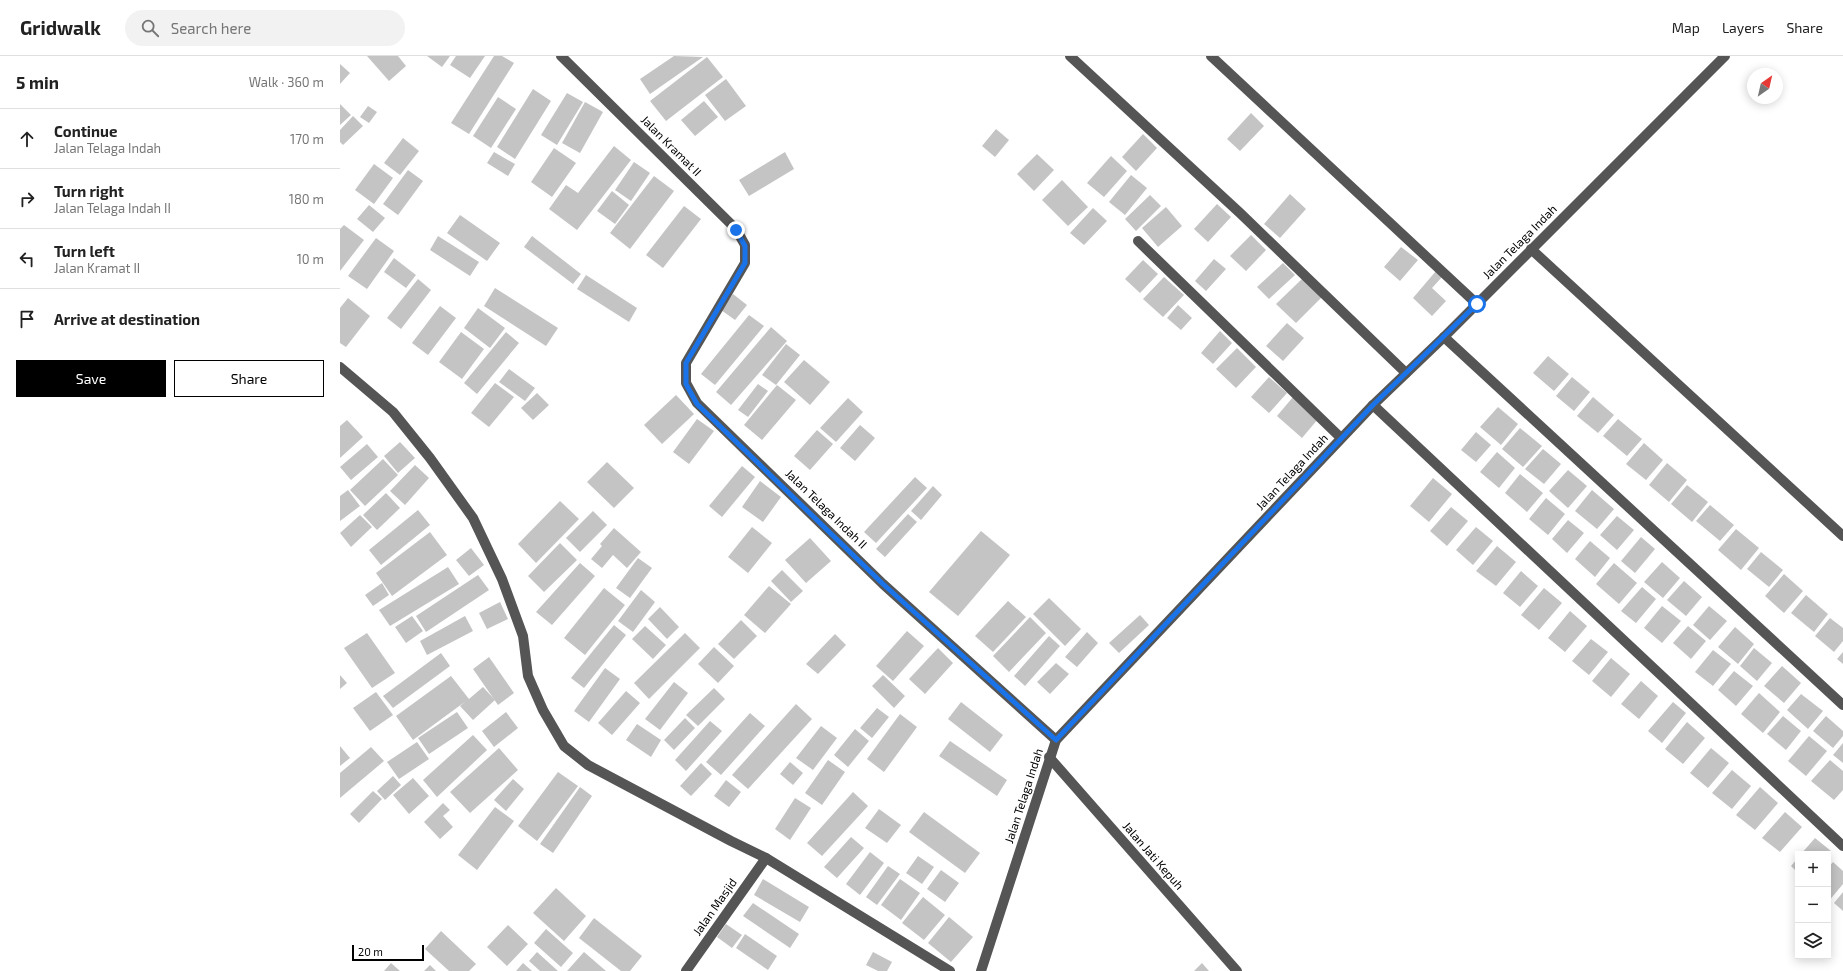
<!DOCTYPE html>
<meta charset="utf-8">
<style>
:root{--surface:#fff;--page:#f2f2f2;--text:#222;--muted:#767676;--line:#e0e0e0;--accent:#000}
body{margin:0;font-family:"Exo 2",sans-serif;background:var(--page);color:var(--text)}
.controls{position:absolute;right:12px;bottom:12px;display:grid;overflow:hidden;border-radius:0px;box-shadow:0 2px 10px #0003}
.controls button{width:36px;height:36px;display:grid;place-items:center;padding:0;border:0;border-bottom:1px solid var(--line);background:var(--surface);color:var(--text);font:20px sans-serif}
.compass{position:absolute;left:1407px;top:12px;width:36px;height:36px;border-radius:50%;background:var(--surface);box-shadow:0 2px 10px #0003;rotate:34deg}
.scale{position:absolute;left:12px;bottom:10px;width:72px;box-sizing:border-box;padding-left:4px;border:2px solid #000;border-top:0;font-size:11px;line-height:14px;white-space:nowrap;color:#000;-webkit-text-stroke:3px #fff;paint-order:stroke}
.stop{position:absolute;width:12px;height:12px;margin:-9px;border:3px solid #1a73e8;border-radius:50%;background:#fff}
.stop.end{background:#1a73e8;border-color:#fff;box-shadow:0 1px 4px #0008}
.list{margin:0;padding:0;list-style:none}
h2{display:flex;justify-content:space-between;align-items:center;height:52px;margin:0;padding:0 16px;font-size:17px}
h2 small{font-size:13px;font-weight:400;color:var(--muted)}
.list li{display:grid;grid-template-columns:26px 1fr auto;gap:12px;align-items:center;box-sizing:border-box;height:60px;padding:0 16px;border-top:1px solid var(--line)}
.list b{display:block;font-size:15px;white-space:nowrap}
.list p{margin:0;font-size:13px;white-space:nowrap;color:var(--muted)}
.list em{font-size:13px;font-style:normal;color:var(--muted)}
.actions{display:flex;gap:8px;padding:12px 16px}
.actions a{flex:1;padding:9px 0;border:1px solid var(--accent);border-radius:0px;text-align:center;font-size:14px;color:var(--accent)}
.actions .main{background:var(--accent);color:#fff}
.icon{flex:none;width:22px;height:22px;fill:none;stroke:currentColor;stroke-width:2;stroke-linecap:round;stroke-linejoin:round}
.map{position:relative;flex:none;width:1503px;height:915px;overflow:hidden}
header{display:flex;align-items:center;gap:24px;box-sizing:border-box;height:56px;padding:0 20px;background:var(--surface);border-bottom:1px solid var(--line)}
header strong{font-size:19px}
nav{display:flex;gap:22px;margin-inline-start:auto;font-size:14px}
.search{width:280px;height:36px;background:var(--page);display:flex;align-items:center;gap:10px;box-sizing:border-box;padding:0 14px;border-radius:22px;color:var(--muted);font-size:15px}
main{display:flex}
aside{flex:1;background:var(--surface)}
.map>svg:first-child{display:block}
</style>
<header>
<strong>Gridwalk</strong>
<div class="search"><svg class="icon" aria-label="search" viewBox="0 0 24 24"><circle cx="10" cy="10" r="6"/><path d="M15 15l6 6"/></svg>Search here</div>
<nav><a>Map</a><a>Layers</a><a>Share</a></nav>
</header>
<main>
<aside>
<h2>5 min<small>Walk · 360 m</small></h2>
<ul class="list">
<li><svg class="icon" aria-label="ahead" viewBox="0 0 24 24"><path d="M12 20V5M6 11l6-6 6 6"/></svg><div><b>Continue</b><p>Jalan Telaga Indah</p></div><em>170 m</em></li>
<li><svg class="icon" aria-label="right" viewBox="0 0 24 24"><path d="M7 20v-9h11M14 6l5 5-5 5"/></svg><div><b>Turn right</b><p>Jalan Telaga Indah II</p></div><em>180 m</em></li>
<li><svg class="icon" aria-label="left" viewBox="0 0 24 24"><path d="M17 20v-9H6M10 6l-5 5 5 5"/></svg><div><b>Turn left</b><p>Jalan Kramat II</p></div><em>10 m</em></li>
<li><svg class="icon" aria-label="arrive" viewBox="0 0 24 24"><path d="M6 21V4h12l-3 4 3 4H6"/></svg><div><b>Arrive at destination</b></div></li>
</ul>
<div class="actions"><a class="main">Save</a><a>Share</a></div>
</aside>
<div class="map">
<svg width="1503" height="915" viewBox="0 0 1503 915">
<rect width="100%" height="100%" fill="#fff"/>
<!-- building -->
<g fill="#c4c4c4">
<path d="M27 0H58L66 10 49 25Z"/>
<path d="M87 0H110L102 11Z"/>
<path d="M116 0H145L130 22 110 9Z"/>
<path d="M154 0H162L174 7 129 78 111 67Z"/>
<path d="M334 0 363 1 310 38 300 23Z"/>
<path d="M367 1 383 21 326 65 310 45Z"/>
<path d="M0 8 10 17 0 28Z"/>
<path d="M386 23 406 50 385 65 365 39Z"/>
<path d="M193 33 211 45 175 103 157 91Z"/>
<path d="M227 37 243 46 217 89 201 79Z"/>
<path d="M158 41 176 53 151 92 133 80Z"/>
<path d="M364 45 378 61 355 80 341 64Z"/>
<path d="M245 46 263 56 240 97 222 87Z"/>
<path d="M0 48 11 59 0 69Z"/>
<path d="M28 50 37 56 29 67 20 61Z"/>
<path d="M911 57 924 70 900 95 887 83Z"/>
<path d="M13 60 23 70 3 89 0 86V74Z"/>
<path d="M656 73 669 84 655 101 642 90Z"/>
<path d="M803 78 817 92 796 115 782 101Z"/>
<path d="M63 82 79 95 60 119 44 107Z"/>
<path d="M274 90 291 104 237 174 209 153 226 129 238 137Z"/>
<path d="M214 92 236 107 212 141 191 126Z"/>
<path d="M154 96 175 108 168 120 147 107Z"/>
<path d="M445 96 454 113 409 140 399 124Z"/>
<path d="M697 98 714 114 694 135 677 118Z"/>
<path d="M771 100 787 115 764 141 747 127Z"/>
<path d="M294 106 310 117 291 145 275 134Z"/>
<path d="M34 108 53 122 34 148 15 134Z"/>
<path d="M68 114 83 125 58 159 43 148Z"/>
<path d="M791 119 807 132 785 159 769 146Z"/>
<path d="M314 120 334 135 290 193 270 177Z"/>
<path d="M722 124 748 151 728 170 702 144Z"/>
<path d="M272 135 289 149 275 168 257 155Z"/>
<path d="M950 138 966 153 940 182 924 168Z"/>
<path d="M810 139 821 150 796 175 785 163Z"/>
<path d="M877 148 891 161 868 186 854 173Z"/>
<path d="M29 149 45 162 33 176 17 163Z"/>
<path d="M344 150 361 163 323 212 306 199Z"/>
<path d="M826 151 842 170 818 191 802 172Z"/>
<path d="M753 152 767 165 744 189 730 177Z"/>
<path d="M120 159 160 187 147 205 107 177Z"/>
<path d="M4 169 24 184 0 215V173Z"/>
<path d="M911 179 926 194 906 215 890 200Z"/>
<path d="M98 180 139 206 130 220 90 194Z"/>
<path d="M192 180 241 218 233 228 184 191Z"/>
<path d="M36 182 54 195 27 233 8 220Z"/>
<path d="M1061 191 1078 204 1060 225 1044 211Z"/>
<path d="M54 202 76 219 66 232 44 216Z"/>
<path d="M874 203 886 213 866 235 855 225Z"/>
<path d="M803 204 818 218 800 237 785 223Z"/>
<path d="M943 207 955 219 929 243 917 231Z"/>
<path d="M1096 215 1102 221 1092 232 1106 245 1092 260 1073 242Z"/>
<path d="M246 219 297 252 289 266 237 233Z"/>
<path d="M824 221 844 239 823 261 803 243Z"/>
<path d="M963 222 982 241 956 267 936 248Z"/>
<path d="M78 223 91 234 61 273 47 262Z"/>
<path d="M155 232 218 272 206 290 144 250Z"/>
<path d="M393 238 407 249 395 264 381 254Z"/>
<path d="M8 242 30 260 6 291 0 287V252Z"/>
<path d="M838 249 852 262 841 274 827 262Z"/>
<path d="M100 250 116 262 88 299 72 287Z"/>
<path d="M138 252 165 272 150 292 124 272Z"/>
<path d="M409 259 424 270 375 329 361 318Z"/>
<path d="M947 267 964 282 943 305 926 290Z"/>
<path d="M431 271 447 285 391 349 376 336Z"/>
<path d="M880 275 892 287 873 308 861 297Z"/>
<path d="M121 276 144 293 122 323 99 306Z"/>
<path d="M166 276 179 287 137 338 124 327Z"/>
<path d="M446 288 460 299 436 329 422 319Z"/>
<path d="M897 292 916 311 896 332 876 313Z"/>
<path d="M1208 300 1229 318 1214 335 1193 317Z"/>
<path d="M464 304 490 326 470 349 444 326Z"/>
<path d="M169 313 195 332 185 345 159 326Z"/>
<path d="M929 321 947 337 929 357 911 341Z"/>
<path d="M1232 321 1250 336 1234 355 1216 340Z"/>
<path d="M155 327 174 341 149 371 131 357Z"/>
<path d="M418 328 428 335 408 361 398 354Z"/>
<path d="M437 329 456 344 422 384 404 369Z"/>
<path d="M197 337 209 349 193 364 181 352Z"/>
<path d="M336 339 354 358 322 388 304 369Z"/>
<path d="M953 341 978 363 962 382 937 360Z"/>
<path d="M1253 341 1274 359 1258 377 1237 360Z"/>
<path d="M508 342 523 356 496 386 480 372Z"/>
<path d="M1158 351 1178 368 1161 389 1140 371Z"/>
<path d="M357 363 374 375 349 408 333 396Z"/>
<path d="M1278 363 1302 383 1287 400 1263 380Z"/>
<path d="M7 364 23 381 0 402V370Z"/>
<path d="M520 369 535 382 515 405 500 392Z"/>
<path d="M1180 372 1202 390 1183 411 1162 393Z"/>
<path d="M477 374 493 388 470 414 454 400Z"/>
<path d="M1136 376 1151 389 1136 406 1121 394Z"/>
<path d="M60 386 75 402 58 417 44 400Z"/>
<path d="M1304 387 1323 404 1306 424 1286 408Z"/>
<path d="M27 388 38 401 11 424 0 411Z"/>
<path d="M1203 393 1221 408 1204 428 1185 413Z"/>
<path d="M1157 396 1175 412 1159 432 1140 416Z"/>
<path d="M43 403 58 419 25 450 10 434Z"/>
<path d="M267 406 294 432 274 452 247 426Z"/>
<path d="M1327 407 1347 424 1329 446 1309 429Z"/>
<path d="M75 409 89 422 65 449 50 435Z"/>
<path d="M402 410 415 421 382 461 369 450Z"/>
<path d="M1228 414 1247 430 1228 452 1209 435Z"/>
<path d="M1180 418 1203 437 1187 456 1165 437Z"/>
<path d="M575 421 587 432 536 487 524 476Z"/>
<path d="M1093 422 1112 438 1089 466 1070 450Z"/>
<path d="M420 425 441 441 423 466 402 451Z"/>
<path d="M1347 429 1368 446 1352 466 1331 448Z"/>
<path d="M593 430 602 439 581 464 571 455Z"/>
<path d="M8 434 20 450 0 465V440Z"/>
<path d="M1252 434 1274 453 1257 473 1235 455Z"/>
<path d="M46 437 60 452 37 474 23 459Z"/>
<path d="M1206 442 1225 458 1208 479 1189 463Z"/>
<path d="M220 445 239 463 196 507 178 488Z"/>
<path d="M1370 449 1394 469 1380 485 1356 465Z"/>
<path d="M1111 451 1128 465 1107 490 1090 475Z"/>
<path d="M78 454 90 469 41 509 29 494Z"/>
<path d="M253 455 267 469 240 496 226 482Z"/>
<path d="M568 458 577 466 545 501 536 493Z"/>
<path d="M20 459 32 471 11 491 0 477Z"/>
<path d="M1277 460 1294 474 1277 494 1260 479Z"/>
<path d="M1228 464 1244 477 1227 497 1212 483Z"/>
<path d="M412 471 432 487 408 517 388 501Z"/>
<path d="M1136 471 1153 485 1133 509 1116 494Z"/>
<path d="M274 472 301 496 287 512 273 499 262 512 251 503 262 490 260 488Z"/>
<path d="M1396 473 1419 492 1401 514 1378 494Z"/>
<path d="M641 475 670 499 618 560 589 536Z"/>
<path d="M90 476 107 499 52 540 36 517Z"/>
<path d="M1301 481 1315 493 1295 517 1281 505Z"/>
<path d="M470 482 491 505 466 527 445 504Z"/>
<path d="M1250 485 1270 502 1255 521 1235 503Z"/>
<path d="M220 487 237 504 204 536 188 520Z"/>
<path d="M1157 490 1176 506 1156 530 1136 515Z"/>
<path d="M131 492 144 509 129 520 116 504Z"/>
<path d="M1421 496 1443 514 1429 531 1407 513Z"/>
<path d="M298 502 312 512 290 542 276 532Z"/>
<path d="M1322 506 1340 522 1323 542 1304 526Z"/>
<path d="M240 507 255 520 212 569 196 556Z"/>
<path d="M1274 507 1297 527 1279 548 1256 528Z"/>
<path d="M108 511 119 528 50 570 39 554Z"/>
<path d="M442 514 463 535 451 546 431 525Z"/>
<path d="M1181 515 1198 530 1180 551 1163 537Z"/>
<path d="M1444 518 1463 535 1444 557 1425 540Z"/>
<path d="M138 519 149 534 86 576 76 560Z"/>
<path d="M1344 525 1362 541 1346 560 1327 544Z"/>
<path d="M42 527 49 539 33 550 25 539Z"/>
<path d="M429 530 451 548 425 577 404 559Z"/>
<path d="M1302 531 1316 543 1296 567 1281 555Z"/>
<path d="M264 532 285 549 245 599 224 582Z"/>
<path d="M1204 532 1222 547 1199 574 1181 559Z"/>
<path d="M301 534 315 546 293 576 278 565Z"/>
<path d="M1466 539 1488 558 1474 576 1451 557Z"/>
<path d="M709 542 741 573 725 590 693 558Z"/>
<path d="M668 545 686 561 653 596 635 580Z"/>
<path d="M160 546 168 563 147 573 139 557Z"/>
<path d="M1322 550 1341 565 1322 587 1304 572Z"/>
<path d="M1369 550 1387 565 1370 584 1353 569Z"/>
<path d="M320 551 339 571 327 583 308 563Z"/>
<path d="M1230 555 1247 570 1225 596 1208 582Z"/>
<path d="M800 559 809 569 779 597 769 587Z"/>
<path d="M72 560 83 575 66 587 55 571Z"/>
<path d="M125 560 133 575 87 599 80 585Z"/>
<path d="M690 561 706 577 669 616 653 600Z"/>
<path d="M1490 562 1503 572V585L1494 596 1475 580Z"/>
<path d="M401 564 417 580 394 603 378 588Z"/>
<path d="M274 569 286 579 244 632 231 622Z"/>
<path d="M305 570 326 589 313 603 292 583Z"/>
<path d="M1348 570 1366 585 1351 603 1333 587Z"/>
<path d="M1395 571 1414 588 1398 608 1378 591Z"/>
<path d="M567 575 584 590 553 625 536 610Z"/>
<path d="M747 576 758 587 737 611 725 601Z"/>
<path d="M27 577 55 617 32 632 4 592Z"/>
<path d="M345 577 360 592 309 643 294 627Z"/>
<path d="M495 578 506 589 478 618 466 608Z"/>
<path d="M709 580 720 590 685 630 674 620Z"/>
<path d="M1251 583 1268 596 1249 619 1232 605Z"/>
<path d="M374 591 394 610 378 627 358 608Z"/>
<path d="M598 592 613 607 585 638 569 623Z"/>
<path d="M1414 592 1432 607 1417 625 1400 610Z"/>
<path d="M1373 594 1391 608 1373 630 1355 616Z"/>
<path d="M1503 596V608L1497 603Z"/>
<path d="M101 597 110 610 53 652 43 640Z"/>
<path d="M149 601 174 637 158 649 133 613Z"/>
<path d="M1271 602 1290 618 1271 641 1252 625Z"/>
<path d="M716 607 729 618 710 638 697 626Z"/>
<path d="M1442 610 1461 627 1444 647 1424 630Z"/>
<path d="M265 612 280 623 249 666 234 655Z"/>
<path d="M1394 615 1413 630 1396 650 1378 634Z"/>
<path d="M0 619 7 627 0 633Z"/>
<path d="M543 619 565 640 554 652 532 630Z"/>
<path d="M111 620 129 643 143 631 155 644 133 664 120 650 126 645 73 684 56 660Z"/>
<path d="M1301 625 1318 640 1299 663 1281 648Z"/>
<path d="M334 626 348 637 320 674 305 663Z"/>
<path d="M374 632 385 643 358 670 346 659Z"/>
<path d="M286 635 300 647 272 679 258 667Z"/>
<path d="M36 636 53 659 30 675 13 652Z"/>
<path d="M1419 637 1440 656 1423 677 1401 658Z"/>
<path d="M1461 638 1483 655 1468 673 1447 654Z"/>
<path d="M621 646 663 679 650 696 608 663Z"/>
<path d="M1333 646 1346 657 1322 687 1308 675Z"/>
<path d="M456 648 472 663 408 733 392 719Z"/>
<path d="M537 652 549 661 532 682 520 672Z"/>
<path d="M117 656 128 672 89 698 78 682Z"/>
<path d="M166 656 178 672 154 691 142 675Z"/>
<path d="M410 657 425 670 381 719 366 706Z"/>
<path d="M560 658 577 671 544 716 527 703Z"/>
<path d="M1443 660 1461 675 1446 694 1427 678Z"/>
<path d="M1486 660 1503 675V680L1493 692 1473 675Z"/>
<path d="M345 662 355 672 334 694 324 684Z"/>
<path d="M370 665 382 675 346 715 335 704Z"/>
<path d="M1347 666 1365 682 1343 708 1325 693Z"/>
<path d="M297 668 321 684 311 701 286 684Z"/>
<path d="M481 670 497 682 473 714 456 702Z"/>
<path d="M515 673 529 685 508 711 494 699Z"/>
<path d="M133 679 147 694 97 741 83 724Z"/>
<path d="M1469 680 1487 695 1466 720 1448 705Z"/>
<path d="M610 685 667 724 657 740 599 700Z"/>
<path d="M77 686 89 703 59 723 47 706Z"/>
<path d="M1503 687V707L1493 699Z"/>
<path d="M0 690 10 702 0 710Z"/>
<path d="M31 691 44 705 0 742V717Z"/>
<path d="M159 692 178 714 130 757 110 736Z"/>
<path d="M1371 692 1389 707 1368 732 1350 717Z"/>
<path d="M488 704 505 716 482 749 465 737Z"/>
<path d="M1490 704 1503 715V734L1494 744 1471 725Z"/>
<path d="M450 706 463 717 453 729 440 718Z"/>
<path d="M361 707 372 718 351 740 340 730Z"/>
<path d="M1392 714 1411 730 1392 753 1372 737Z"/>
<path d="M218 716 238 730 197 785 178 770Z"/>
<path d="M53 720 61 729 45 744 37 735Z"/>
<path d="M73 722 89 740 69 758 53 739Z"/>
<path d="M173 723 184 733 166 755 154 744Z"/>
<path d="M386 724 401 736 389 751 374 740Z"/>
<path d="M240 731 252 740 213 797 200 788Z"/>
<path d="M1420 731 1438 747 1415 774 1396 759Z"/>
<path d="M33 735 42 743 19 767 10 758Z"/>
<path d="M513 736 528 750 482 800 467 787Z"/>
<path d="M455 742 471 752 450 784 435 773Z"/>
<path d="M103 747 110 754 103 760 113 771 100 783 84 766Z"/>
<path d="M155 751 174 765 137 814 118 799Z"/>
<path d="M539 753 561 769 547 787 525 772Z"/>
<path d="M584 756 640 797 625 817 569 776Z"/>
<path d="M1445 756 1462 771 1440 796 1422 782Z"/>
<path d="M511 781 524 792 497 822 484 811Z"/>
<path d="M1475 782 1491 795 1489 798H1461Z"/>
<path d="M530 796 544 807 520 839 506 828Z"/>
<path d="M578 800 594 811 582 828 566 817Z"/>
<path d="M1458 802V817L1451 810Z"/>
<path d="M1493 806 1503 815V828L1488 846V812Z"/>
<path d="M548 810 560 818 537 849 526 841Z"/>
<path d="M601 814 619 827 605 846 587 833Z"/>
<path d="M423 823 469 851 460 866 414 839Z"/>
<path d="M560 823 580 837 561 864 541 849Z"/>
<path d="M216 832 246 860 224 885 193 857Z"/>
<path d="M1503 836V855L1494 847Z"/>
<path d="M583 841 605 859 584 884 562 867Z"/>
<path d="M413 847 459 878 450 892 403 860Z"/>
<path d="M609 861 633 881 611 906 588 887Z"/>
<path d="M254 862 302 900 290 915H281L239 882Z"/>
<path d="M386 868 402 879 392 892 377 881Z"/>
<path d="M168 869 188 888 167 910 147 891Z"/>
<path d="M206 873 233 897 221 911 194 887Z"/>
<path d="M101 875 136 908 129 915H109L85 893Z"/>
<path d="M405 878 437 900 428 914 396 892Z"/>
<path d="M197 896 218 915H200L189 905Z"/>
<path d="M244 896 266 915H227Z"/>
<path d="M533 896 552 906 547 915H538L526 909Z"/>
<path d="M51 907 60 915H44Z"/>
<path d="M183 907 192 915H176Z"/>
<path d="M862 907 869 915H854Z"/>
<path d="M90 909 96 915H84Z"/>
</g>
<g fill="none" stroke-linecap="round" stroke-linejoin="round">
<!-- minor -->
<g stroke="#555" stroke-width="10">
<path d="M221 0 396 173 405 189V207L346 307V327L357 347 543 528 716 684"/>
<path d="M730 0 900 157 1066 317"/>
<path d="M871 0 1137 248"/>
<path d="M798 185 1001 382"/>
<path d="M1191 193 1503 480"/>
<path d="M1104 281 1503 649"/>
<path d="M0 311 53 356 90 402 133 462 162 523 183 580 188 620 203 654 224 690 248 709 391 785 426 802 610 915"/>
<path d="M1033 349 1503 790"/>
<path d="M709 701 897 915"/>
<path d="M346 915 426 802"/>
<path d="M641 915 716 684 1033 349 1104 281 1385 0"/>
</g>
</g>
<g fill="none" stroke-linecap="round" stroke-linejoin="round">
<!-- route -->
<path stroke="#1a73e8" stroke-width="5" d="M396 174 405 190V207L346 307V328L357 348 543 528 716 684 1033 349 1137 248"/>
</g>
<g text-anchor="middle" stroke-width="3" stroke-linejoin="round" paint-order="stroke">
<!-- street labels -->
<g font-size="12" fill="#000" stroke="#fff">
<text transform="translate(331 90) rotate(45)" y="4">Jalan Kramat II</text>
<text transform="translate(1180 186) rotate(-45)" y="4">Jalan Telaga Indah</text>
<text transform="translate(952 416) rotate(-47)" y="4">Jalan Telaga Indah</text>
<text transform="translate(486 453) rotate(44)" y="4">Jalan Telaga Indah II</text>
<text transform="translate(684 740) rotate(-72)" y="4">Jalan Telaga Indah</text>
<text transform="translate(813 800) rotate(49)" y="4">Jalan Jati Kepuh</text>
<text transform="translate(375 851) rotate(-55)" y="4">Jalan Masjid</text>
</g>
</g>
</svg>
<div class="controls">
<button>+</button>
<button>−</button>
<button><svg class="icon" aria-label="layers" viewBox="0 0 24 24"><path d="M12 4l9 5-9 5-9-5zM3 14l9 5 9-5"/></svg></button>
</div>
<svg class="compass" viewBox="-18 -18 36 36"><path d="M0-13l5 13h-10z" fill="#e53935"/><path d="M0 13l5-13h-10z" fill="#767676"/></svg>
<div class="scale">20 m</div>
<div class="stop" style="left:1137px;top:248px"></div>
<div class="stop end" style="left:396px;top:174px"></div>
</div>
</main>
